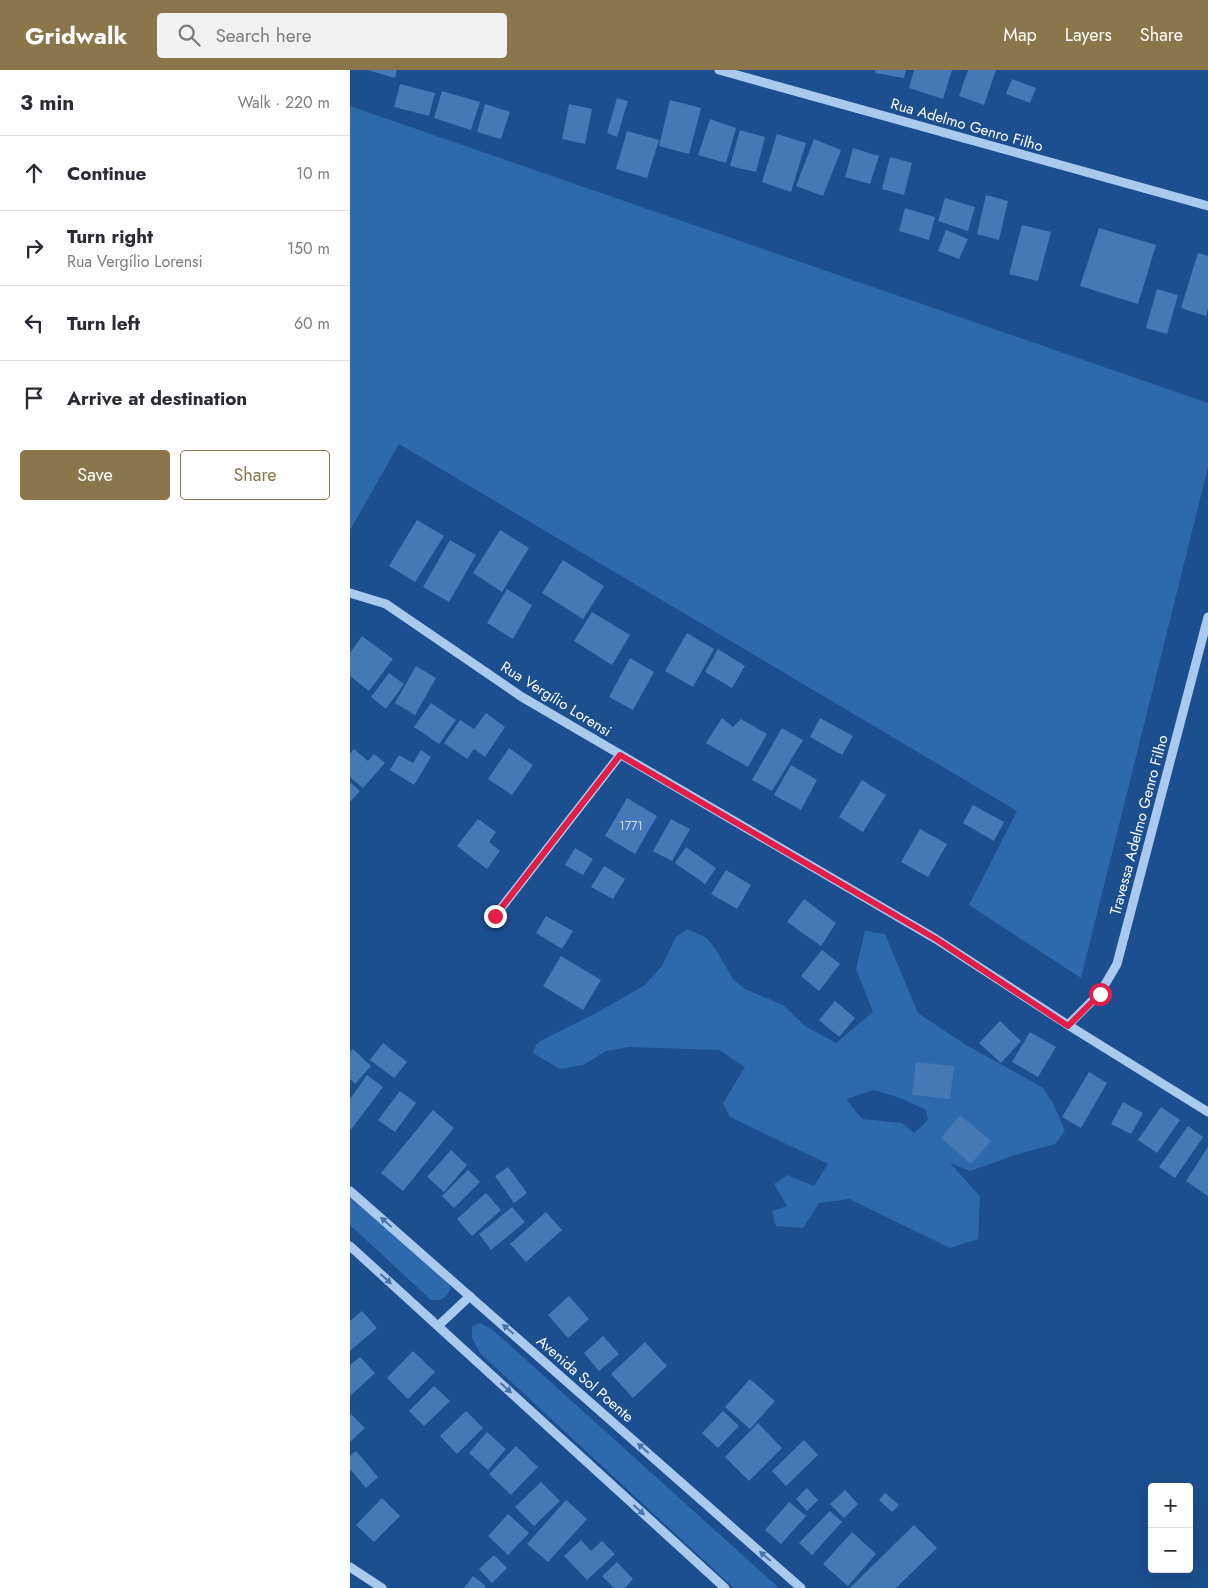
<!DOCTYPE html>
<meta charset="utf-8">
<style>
:root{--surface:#fff;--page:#f2f2f3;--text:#2b2b33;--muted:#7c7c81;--line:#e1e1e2;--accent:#8a764a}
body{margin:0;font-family:Jost,sans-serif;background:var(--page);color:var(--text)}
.controls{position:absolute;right:15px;bottom:15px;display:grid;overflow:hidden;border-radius:5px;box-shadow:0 5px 20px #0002}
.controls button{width:45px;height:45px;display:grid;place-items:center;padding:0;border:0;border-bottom:1px solid var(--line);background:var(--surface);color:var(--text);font:25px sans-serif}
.stop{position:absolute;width:15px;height:15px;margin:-11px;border:4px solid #e11d48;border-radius:50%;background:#fff}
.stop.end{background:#e11d48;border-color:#fff;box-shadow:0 1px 5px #0008}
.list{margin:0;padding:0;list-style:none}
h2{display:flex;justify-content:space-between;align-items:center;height:65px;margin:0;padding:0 20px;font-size:21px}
h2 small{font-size:16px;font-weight:400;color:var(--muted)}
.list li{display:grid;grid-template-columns:32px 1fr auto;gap:15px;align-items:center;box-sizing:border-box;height:75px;padding:0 20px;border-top:1px solid var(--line)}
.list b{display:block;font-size:19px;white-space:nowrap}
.list p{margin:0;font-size:16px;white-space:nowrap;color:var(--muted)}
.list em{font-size:16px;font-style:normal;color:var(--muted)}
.actions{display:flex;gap:10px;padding:15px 20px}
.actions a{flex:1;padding:11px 0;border:1px solid var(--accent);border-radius:5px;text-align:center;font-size:18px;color:var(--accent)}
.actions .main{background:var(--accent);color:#fff}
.icon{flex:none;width:28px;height:28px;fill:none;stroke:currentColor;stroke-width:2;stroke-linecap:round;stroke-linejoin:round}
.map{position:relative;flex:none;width:858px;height:1518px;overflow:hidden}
header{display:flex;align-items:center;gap:30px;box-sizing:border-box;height:70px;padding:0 25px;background:var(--accent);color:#fff}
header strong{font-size:24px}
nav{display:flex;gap:28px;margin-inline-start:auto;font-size:18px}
.search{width:350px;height:45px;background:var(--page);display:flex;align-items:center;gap:12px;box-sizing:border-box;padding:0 18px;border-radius:5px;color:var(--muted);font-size:19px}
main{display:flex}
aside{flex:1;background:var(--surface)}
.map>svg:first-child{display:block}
</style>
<header>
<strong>Gridwalk</strong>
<div class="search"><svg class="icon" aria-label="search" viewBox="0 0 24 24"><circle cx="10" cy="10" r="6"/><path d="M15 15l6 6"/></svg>Search here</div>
<nav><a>Map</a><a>Layers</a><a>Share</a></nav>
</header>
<main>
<aside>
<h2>3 min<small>Walk · 220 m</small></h2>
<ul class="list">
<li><svg class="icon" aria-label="ahead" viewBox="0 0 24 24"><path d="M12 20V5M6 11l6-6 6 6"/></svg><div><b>Continue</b></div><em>10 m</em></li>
<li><svg class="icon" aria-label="right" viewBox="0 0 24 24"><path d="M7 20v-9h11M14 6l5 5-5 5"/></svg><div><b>Turn right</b><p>Rua Vergílio Lorensi</p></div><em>150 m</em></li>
<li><svg class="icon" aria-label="left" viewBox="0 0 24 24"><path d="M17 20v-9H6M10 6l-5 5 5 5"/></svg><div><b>Turn left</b></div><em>60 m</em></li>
<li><svg class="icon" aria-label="arrive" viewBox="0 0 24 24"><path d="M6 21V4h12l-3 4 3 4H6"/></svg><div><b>Arrive at destination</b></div></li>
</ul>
<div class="actions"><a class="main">Save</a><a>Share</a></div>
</aside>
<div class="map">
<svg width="858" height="1518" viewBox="0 0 858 1518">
<rect width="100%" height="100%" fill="#1b4f8f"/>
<!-- green -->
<g fill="#2e69ad" fill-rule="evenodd">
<path d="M0 36 858 333V397L731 908 619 835 667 741 49 374 0 460Z"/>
<path d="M337 859 357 868 368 883 383 909 395 919 433 935 455 956 486 973 523 942 506 899 515 861 535 864 568 943 616 975 692 1017 703 1033 715 1061 705 1074 665 1085 620 1101 600 1093 630 1126 628 1169 600 1178 499 1129 469 1133 453 1158 426 1156 422 1141 437 1136 424 1114 437 1105 464 1116 478 1094 380 1047 373 1033 395 997 369 980 279 977 256 981 233 995 210 999 183 983 186 975 192 970 248 942 295 915 312 896 326 867ZM524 1020 553 1029 576 1040 578 1050 564 1063 552 1053 512 1049 496 1029Z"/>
<path d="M0 1127 94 1208 101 1218C96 1228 92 1231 81 1230L0 1155Z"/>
<path d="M130 1253 143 1260 429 1518H384L130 1283 122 1268V1256Z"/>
</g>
<!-- building -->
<g fill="#4478b7">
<path d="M17 0H47L45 8Z"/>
<path d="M525 0H556L554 8 525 3Z"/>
<path d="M564 0H602L593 29 559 18Z"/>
<path d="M618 0H646L634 35 609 26Z"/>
<path d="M662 9 686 18 680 33 656 24Z"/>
<path d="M50 14 85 23 79 46 44 37Z"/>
<path d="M92 21 130 32 121 60 84 48Z"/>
<path d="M267 28 278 31 267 67 257 63Z"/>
<path d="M320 30 351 38 339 84 309 76Z"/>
<path d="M135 34 160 42 151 69 127 62Z"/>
<path d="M219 34 242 39 235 74 212 69Z"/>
<path d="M360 49 386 58 376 93 348 85Z"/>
<path d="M390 60 415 67 406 102 380 96Z"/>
<path d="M277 61 309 70 297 108 266 99Z"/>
<path d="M427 64 456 73 441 122 412 112Z"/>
<path d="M464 69 491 80 473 126 446 116Z"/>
<path d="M503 78 529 86 520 114 495 107Z"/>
<path d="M540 87 562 93 554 125 532 119Z"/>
<path d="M636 125 658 131 649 170 627 164Z"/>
<path d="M595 128 625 137 618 161 588 151Z"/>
<path d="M555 138 585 147 579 170 549 161Z"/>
<path d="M672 155 701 162 688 211 659 204Z"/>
<path d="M749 158 806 175 788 234 730 216Z"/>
<path d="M596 160 618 169 609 189 588 181Z"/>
<path d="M848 183 858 186V239L856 246 831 238Z"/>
<path d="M807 219 828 225 817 264 796 258Z"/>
<path d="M67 450 94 466 65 512 39 496Z"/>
<path d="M150 460 179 478 152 522 123 503Z"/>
<path d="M100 470 126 485 99 532 73 517Z"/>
<path d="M213 490 254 516 233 549 192 523Z"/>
<path d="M157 519 182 535 163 569 137 553Z"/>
<path d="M242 542 280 565 262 595 224 571Z"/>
<path d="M337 563 364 579 343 617 315 601Z"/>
<path d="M12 566 43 589 19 621 0 606V583Z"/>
<path d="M368 579 395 596 382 618 355 602Z"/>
<path d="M280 588 304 602 283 640 259 627Z"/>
<path d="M66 596 86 608 65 645 45 633Z"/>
<path d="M39 603 54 614 36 639 21 627Z"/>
<path d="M81 633 106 650 89 674 64 657Z"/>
<path d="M136 643 155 657 135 687 124 679 117 689 94 673 110 650 124 659Z"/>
<path d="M372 648 383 657 391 649 417 664 398 697 356 673Z"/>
<path d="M470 648 503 666 492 685 460 667Z"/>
<path d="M432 658 453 670 422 721 402 710Z"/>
<path d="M159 678 183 695 162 725 138 709Z"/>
<path d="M4 679 18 691 24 684 35 693 13 718 0 707V684Z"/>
<path d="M71 680 81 687 64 715 40 700 49 685 63 693Z"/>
<path d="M441 695 467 710 451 740 424 725Z"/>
<path d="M512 710 536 725 513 762 489 747Z"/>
<path d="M0 712 10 721 0 732Z"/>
<path d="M277 728 307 746 285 784 255 766Z"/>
<path d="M623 735 654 752 644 771 613 753Z"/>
<path d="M128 749 146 762 139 772 150 781 137 799 107 776Z"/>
<path d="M321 749 340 759 322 791 303 781Z"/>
<path d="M570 759 597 774 578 807 551 792Z"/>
<path d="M336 777 366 798 355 814 325 793Z"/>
<path d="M225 778 243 789 233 805 215 795Z"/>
<path d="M254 796 275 809 263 829 241 817Z"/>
<path d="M376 800 401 815 387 839 361 824Z"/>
<path d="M454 829 486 853 471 876 437 852Z"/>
<path d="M196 846 223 861 212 879 186 863Z"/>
<path d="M472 880 490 894 469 921 451 906Z"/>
<path d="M211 886 251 910 233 940 193 916Z"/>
<path d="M485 931 505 948 489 967 469 950Z"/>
<path d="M650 951 671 971 651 993 629 973Z"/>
<path d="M680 962 706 977 688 1007 662 992Z"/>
<path d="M33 973 57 992 44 1008 20 990Z"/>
<path d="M3 979 21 996 5 1014 0 1009V982Z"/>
<path d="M566 992 604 996 600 1029 562 1025Z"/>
<path d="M739 1002 757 1013 731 1058 712 1047Z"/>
<path d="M17 1005 33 1017 0 1061V1029Z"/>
<path d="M50 1021 66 1033 45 1062 28 1050Z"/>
<path d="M773 1032 793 1043 781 1064 761 1054Z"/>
<path d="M811 1037 830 1050 807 1083 788 1070Z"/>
<path d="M83 1040 104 1058 53 1121 31 1103Z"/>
<path d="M610 1045 641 1071 621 1094 591 1068Z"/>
<path d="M838 1056 853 1067 825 1108 809 1097Z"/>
<path d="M858 1077V1126L836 1111Z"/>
<path d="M101 1080 117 1095 94 1122 77 1107Z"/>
<path d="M158 1097 177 1123 164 1133 145 1106Z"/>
<path d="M118 1100 130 1112 104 1138 92 1126Z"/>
<path d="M136 1123 151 1140 122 1166 107 1149Z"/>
<path d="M162 1137 175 1152 141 1180 129 1164Z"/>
<path d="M196 1142 212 1160 176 1192 160 1174Z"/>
<path d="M219 1226 239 1249 218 1268 198 1245Z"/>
<path d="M12 1241 27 1258 0 1281V1251Z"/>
<path d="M253 1266 269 1284 249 1301 234 1283Z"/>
<path d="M295 1272 317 1296 283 1328 261 1304Z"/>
<path d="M63 1281 85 1302 58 1329 37 1308Z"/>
<path d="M10 1287 25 1303 0 1326V1295Z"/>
<path d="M400 1309 425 1331 400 1359 375 1337Z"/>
<path d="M84 1316 100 1331 74 1356 59 1341Z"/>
<path d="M116 1341 133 1358 107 1384 90 1366Z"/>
<path d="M373 1341 389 1356 368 1378 352 1363Z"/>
<path d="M0 1343 15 1358 0 1372Z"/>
<path d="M408 1353 432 1378 399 1411 375 1387Z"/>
<path d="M137 1362 156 1379 138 1400 119 1383Z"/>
<path d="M454 1370 468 1385 436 1416 422 1401Z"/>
<path d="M166 1376 188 1397 161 1425 139 1404Z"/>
<path d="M6 1381 28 1407 16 1418 0 1399V1386Z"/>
<path d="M191 1412 210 1431 184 1456 165 1437Z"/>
<path d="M457 1418 468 1430 457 1441 446 1429Z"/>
<path d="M495 1420 508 1434 494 1448 480 1434Z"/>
<path d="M535 1423 549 1435 542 1442 529 1430Z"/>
<path d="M32 1428 50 1446 24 1472 6 1455Z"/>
<path d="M216 1430 237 1449 198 1492 177 1474Z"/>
<path d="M439 1432 456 1446 431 1474 415 1460Z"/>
<path d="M480 1441 492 1452 462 1485 449 1473Z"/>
<path d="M158 1444 179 1463 158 1485 138 1466Z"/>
<path d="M564 1455 587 1478 546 1518H500Z"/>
<path d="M502 1462 526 1484 498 1516 473 1494Z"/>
<path d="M231 1470 241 1481 252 1471 265 1484 237 1510 214 1486Z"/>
<path d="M144 1485 157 1498 142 1513 129 1499Z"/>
<path d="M267 1492 283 1509 275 1518H264L252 1506Z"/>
<path d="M123 1506 136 1516 134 1518H114Z"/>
</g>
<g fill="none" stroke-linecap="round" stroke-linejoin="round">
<!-- minor -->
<g stroke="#a9c9ee" stroke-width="9">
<path d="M369 0 858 136"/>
<path d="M0 523 36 534 172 627 586 869 718 955 858 1042"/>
<path d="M145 846 270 685"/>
<path d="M718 955 750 923 767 894 858 547"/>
<path d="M0 1121 451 1518"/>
<path d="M0 1176 375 1518"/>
<path d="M88 1256 120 1226"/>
<path d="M0 1497 32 1518"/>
</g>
</g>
<!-- one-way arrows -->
<defs><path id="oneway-solid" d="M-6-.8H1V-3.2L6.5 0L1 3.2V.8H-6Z" transform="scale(1.25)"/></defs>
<g fill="#4674ac">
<use href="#oneway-solid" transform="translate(36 1152) rotate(-139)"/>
<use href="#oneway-solid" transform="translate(36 1209) rotate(42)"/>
<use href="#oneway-solid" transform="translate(158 1259) rotate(-139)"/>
<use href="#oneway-solid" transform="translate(156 1318) rotate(42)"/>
<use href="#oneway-solid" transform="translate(293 1378) rotate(-139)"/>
<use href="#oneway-solid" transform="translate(289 1440) rotate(42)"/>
<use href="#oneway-solid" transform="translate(415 1486) rotate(-139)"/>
</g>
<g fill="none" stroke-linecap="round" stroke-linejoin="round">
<!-- route -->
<path stroke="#e11d48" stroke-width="6" d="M145 846 270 685 586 869 718 956 750 924"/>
</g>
<g text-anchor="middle" stroke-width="4" stroke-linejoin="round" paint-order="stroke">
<!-- number labels -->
<g font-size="12" fill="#d0dded">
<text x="281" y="760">1771</text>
</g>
<!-- street labels -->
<g font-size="15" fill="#fff" stroke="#1b4f8f">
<text transform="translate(617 55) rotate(16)" y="5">Rua Adelmo Genro Filho</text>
<text transform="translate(206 629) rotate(32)" y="5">Rua Vergílio Lorensi</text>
<text transform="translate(789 755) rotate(-75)" y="5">Travessa Adelmo Genro Filho</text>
<text transform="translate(235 1309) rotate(41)" y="5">Avenida Sol Poente</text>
</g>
</g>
</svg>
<div class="controls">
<button>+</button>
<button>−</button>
</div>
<div class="stop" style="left:750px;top:924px"></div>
<div class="stop end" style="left:145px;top:846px"></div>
</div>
</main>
